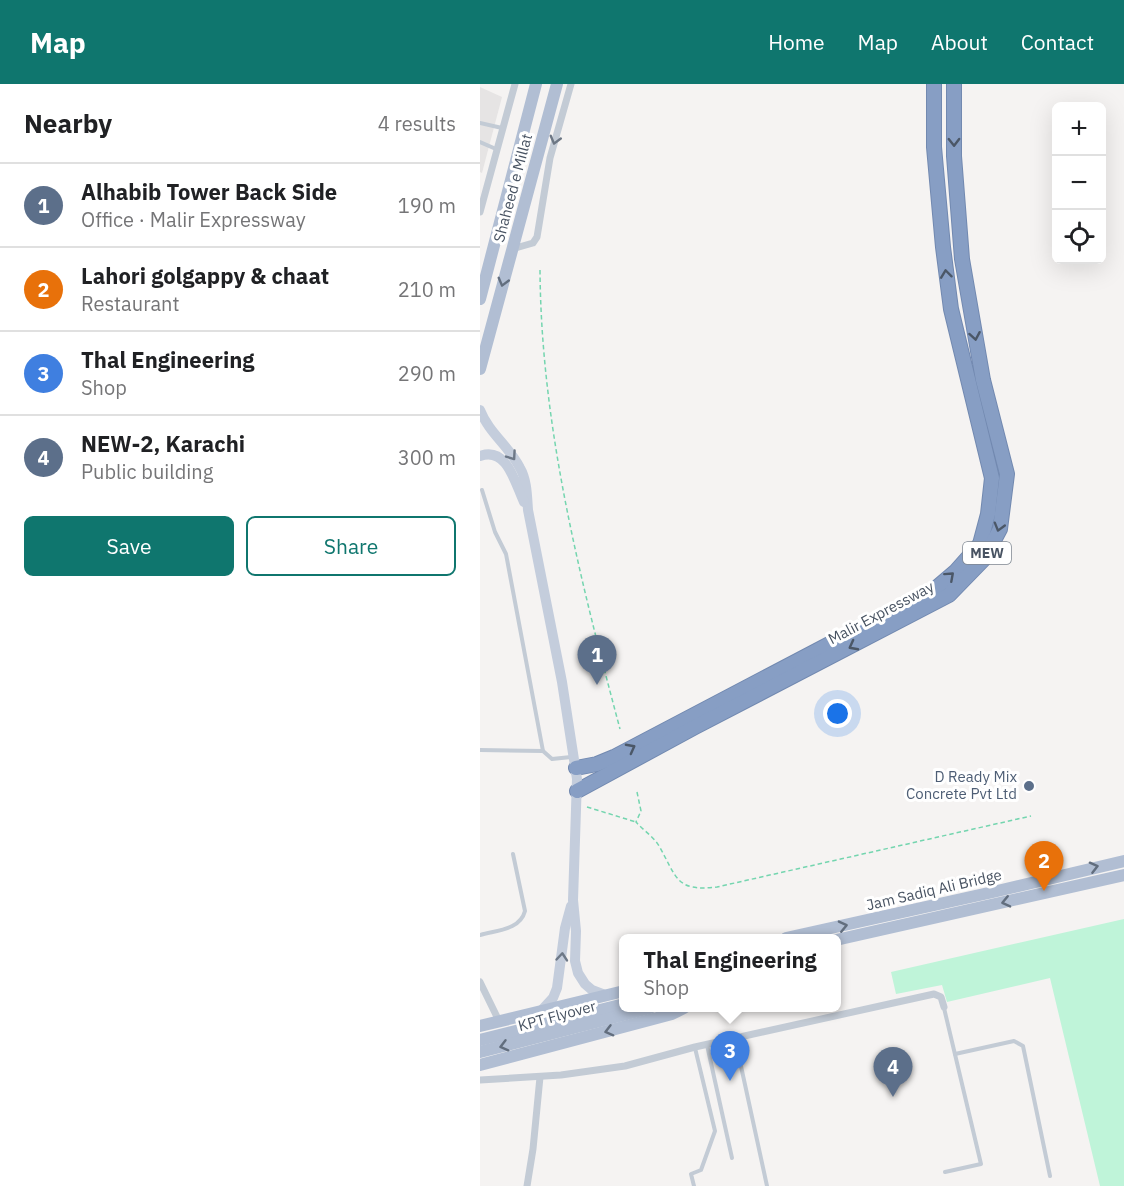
<!DOCTYPE html>
<meta charset="utf-8">
<style>
:root{--surface:#fff;--page:#f2f2f2;--text:#202124;--muted:#757577;--line:#e0e0e0;--accent:#0f766e}
body{margin:0;font-family:"IBM Plex Sans",sans-serif;background:var(--page);color:var(--text)}
.controls{position:absolute;right:18px;top:18px;display:grid;overflow:hidden;border-radius:9px;box-shadow:0 6px 24px #0002}
.controls button{width:54px;height:54px;display:grid;place-items:center;padding:0;border:0;border-bottom:2px solid var(--line);background:var(--surface);color:var(--text);font:30px sans-serif}
.you{position:absolute;left:358px;top:630px;width:21px;height:21px;margin:-15px;border:4px solid #fff;border-radius:50%;background:#1a73e8;box-shadow:0 0 0 9px #1a73e833}
.badge{display:grid;place-items:center;width:39px;height:39px;border-radius:50%;background:var(--accent);color:#fff;font-size:20px;font-weight:700}
.pin{position:absolute;translate:-50% -50px;filter:drop-shadow(0 2px 3px #0008)}
.pin::after{content:'';position:absolute;top:32px;width:21px;height:18px;background:inherit;clip-path:polygon(0 0,100% 0,50% 100%)}
.popup{position:absolute;left:139px;top:850px;width:222px;height:78px;box-sizing:border-box;display:grid;place-content:center;border-radius:9px;background:var(--surface);filter:drop-shadow(0 2px 4px #0005);font-size:20px;white-space:nowrap;color:var(--muted)}
.popup b{font-size:22px;color:var(--text)}
.popup::after{content:'';position:absolute;left:50%;top:100%;margin-left:-12px;border:12px solid transparent;border-top-color:var(--surface)}
.list{margin:0;padding:0;list-style:none}
h2{display:flex;justify-content:space-between;align-items:center;height:78px;margin:0;padding:0 24px;font-size:26px}
h2 small{font-size:20px;font-weight:400;color:var(--muted)}
.list li{display:grid;grid-template-columns:39px 1fr auto;gap:18px;align-items:center;box-sizing:border-box;height:84px;padding:0 24px;border-top:2px solid var(--line)}
.list b{display:block;font-size:22px;white-space:nowrap}
.list p{margin:0;font-size:20px;white-space:nowrap;color:var(--muted)}
.list em{font-size:20px;font-style:normal;color:var(--muted)}
.actions{display:flex;gap:12px;padding:18px 24px}
.actions a{flex:1;padding:14px 0;border:2px solid var(--accent);border-radius:9px;text-align:center;font-size:21px;color:var(--accent)}
.actions .main{background:var(--accent);color:#fff}
.icon{flex:none;width:33px;height:33px;fill:none;stroke:currentColor;stroke-width:2;stroke-linecap:round;stroke-linejoin:round}
.map{position:relative;flex:none;width:644px;height:1102px;overflow:hidden}
header{display:flex;align-items:center;gap:36px;box-sizing:border-box;height:84px;padding:0 30px;background:var(--accent);color:#fff}
header strong{font-size:28px}
nav{display:flex;gap:33px;margin-inline-start:auto;font-size:21px}
main{display:flex}
aside{flex:1;background:var(--surface)}
.map>svg:first-child{display:block}
</style>
<header>
<strong>Map</strong>
<nav><a>Home</a><a>Map</a><a>About</a><a>Contact</a></nav>
</header>
<main>
<aside>
<h2>Nearby<small>4 results</small></h2>
<ul class="list">
<li><span class="badge" style="background:#5c6f8a">1</span><div><b>Alhabib Tower Back Side</b><p>Office · Malir Expressway</p></div><em>190 m</em></li>
<li><span class="badge" style="background:#e8710a">2</span><div><b>Lahori golgappy &amp; chaat</b><p>Restaurant</p></div><em>210 m</em></li>
<li><span class="badge" style="background:#3f7fe0">3</span><div><b>Thal Engineering</b><p>Shop</p></div><em>290 m</em></li>
<li><span class="badge" style="background:#5c6f8a">4</span><div><b>NEW-2, Karachi</b><p>Public building</p></div><em>300 m</em></li>
</ul>
<div class="actions"><a class="main">Save</a><a>Share</a></div>
</aside>
<div class="map">
<svg width="644" height="1102" viewBox="0 0 644 1102">
<rect width="100%" height="100%" fill="#f5f3f2"/>
<!-- education -->
<path fill="#e6e4e4" d="M0 3 22 13 2 89 0 88Z"/>
<!-- green -->
<path fill="#bff4d9" d="M644 835V1102H620L570 894 467 918 462 901 416 910 411 888Z"/>
<g fill="none" stroke-linecap="round" stroke-linejoin="round">
<!-- highway casing -->
<g stroke="#7289b0" stroke-width="16">
<g id="highway">
<path d="M96 684 117 680 134 673 456 504 476 487 500 460 508 430 512 394 471 225 463 163 454 63V0"/>
<path d="M97 707 215 643 469 511 504 475 520 445 527 390 503 296 482 175 474 72V0"/>
</g>
</g>
<!-- path -->
<g stroke="#74d5af" stroke-width="1.5" stroke-dasharray="4.5 3" stroke-linecap="butt">
<path d="M60 186C61 342 100 495 140 645"/>
<path d="M157 708 161 727 156 738C163 746 174 753 179 762 197 793 195 808 237 803L551 732"/>
<path d="M107 723 156 738"/>
</g>
<!-- lane -->
<g stroke="#c3cbd5" stroke-width="4">
<path d="M0 39 22 44"/>
<path d="M0 58 16 65"/>
<path d="M2 406 15 448 26 470 63 667 72 675 91 673"/>
<path d="M0 666 63 667"/>
<path d="M0 851C17 846 40 846 45 827L33 770"/>
<path d="M464 924 501 1080 465 1088"/>
<path d="M227 961 252 1074"/>
<path d="M475 970 534 957 543 962 570 1092"/>
<path d="M259 973 287 1102"/>
<path d="M214 1102 211 1090 221 1086 235 1047 215 964"/>
</g>
<!-- street -->
<g stroke="#c3cbd5" stroke-width="7">
<path d="M0 128 35 0"/>
<path d="M32 165 53 159 57 153 70 74 91 0"/>
<path d="M0 898 19 937"/>
<path d="M0 996 81 991 145 982 215 963 454 910 461 913 464 923"/>
<path d="M47 1102 53 1065 60 993"/>
</g>
<!-- secondary -->
<g stroke="#c4cddc" stroke-width="10">
<path d="M0 326C9 349 29 362 40 384 47 396 47 412 48 426L82 598 97 695 93 816 96 847 95 877 98 889 105 900 112 906 125 911"/>
<path d="M0 372C27 362 35 399 44 418"/>
<path d="M62 926 73 914 77 904 85 844 91 822"/>
</g>
<!-- primary -->
<g stroke="#b1bed3" stroke-width="12">
<path d="M0 215 56 0"/>
<path d="M0 285 77 0"/>
<path d="M306 854 513 808 644 777"/>
<path d="M356 856 644 791"/>
<path d="M0 942 144 907"/>
<path d="M0 956 144 920"/>
<path d="M0 968 170 924"/>
<path d="M0 981 192 930 204 924"/>
</g>
<!-- highway -->
<use href="#highway" stroke="#879ec4" stroke-width="14"/>
</g>
<!-- one-way arrows -->
<defs><path id="oneway-chevron" d="M-2-3.5L2.5 0L-2 3.5" fill="none" stroke-width="1.6" stroke-linecap="round" stroke-linejoin="round" transform="scale(1.5)"/></defs>
<use stroke="#6d7784" href="#oneway-chevron" transform="translate(75 56) rotate(105)"/>
<g stroke="#4b5767">
<use href="#oneway-chevron" transform="translate(474 58) rotate(89)"/>
<use href="#oneway-chevron" transform="translate(466 190) rotate(-97)"/>
<use href="#oneway-chevron" transform="translate(495 252) rotate(80)"/>
<use href="#oneway-chevron" transform="translate(519 443) rotate(106)"/>
<use href="#oneway-chevron" transform="translate(470 492) rotate(-42)"/>
<use href="#oneway-chevron" transform="translate(373 562) rotate(152)"/>
<use href="#oneway-chevron" transform="translate(151 664) rotate(-28)"/>
</g>
<g stroke="#626e7e">
<use href="#oneway-chevron" transform="translate(23 198) rotate(105)"/>
<use href="#oneway-chevron" transform="translate(614 783) rotate(-14)"/>
<use href="#oneway-chevron" transform="translate(526 818) rotate(167)"/>
<use href="#oneway-chevron" transform="translate(363 842) rotate(-13)"/>
<use href="#oneway-chevron" transform="translate(129 947) rotate(165)"/>
<use href="#oneway-chevron" transform="translate(24 962) rotate(165)"/>
</g>
<g stroke="#6d7887">
<use href="#oneway-chevron" transform="translate(32 372) rotate(55)"/>
<use href="#oneway-chevron" transform="translate(82 873) rotate(-85)"/>
</g>
<!-- markers -->
<circle fill="#5c6f8a" stroke="#fff" stroke-width="2" cx="549" cy="702" r="6"/>
<g text-anchor="middle" stroke-width="6" stroke-linejoin="round" paint-order="stroke">
<!-- shield labels -->
<rect fill="#fff" stroke="#7f8791" stroke-width="1.5" x="483" y="458" width="48" height="22" rx="4.5"/>
<g font-size="14" font-weight="bold" fill="#485362">
<text x="507" y="474">MEW</text>
</g>
<!-- street labels -->
<g font-size="15" fill="#485362" stroke="#fff">
<text transform="translate(33 104) rotate(-75)" y="5">Shaheed e Millat</text>
<text transform="translate(401 529) rotate(-28)" y="5">Malir Expressway</text>
<text transform="translate(454 806) rotate(-13)" y="5">Jam Sadiq Ali Bridge</text>
<text transform="translate(77 932) rotate(-15)" y="5">KPT Flyover</text>
</g>
<!-- service labels -->
<g font-size="15" fill="#4e5e75" stroke="#fff" text-anchor="end">
<text x="537" y="698">D Ready Mix<tspan x="537" dy="17">Concrete Pvt Ltd</tspan></text>
</g>
</g>
</svg>
<div class="controls">
<button>+</button>
<button>−</button>
<button><svg class="icon" aria-label="locate" viewBox="0 0 24 24"><circle cx="12" cy="12" r="6"/><path d="M12 2v4M12 18v4M2 12h4M18 12h4"/></svg></button>
</div>
<div class="you"></div>
<div class="pin badge" style="left:117px;top:601px;background:#5c6f8a">1</div>
<div class="pin badge" style="left:564px;top:807px;background:#e8710a">2</div>
<div class="pin badge" style="left:250px;top:997px;background:#3f7fe0">3</div>
<div class="popup"><b>Thal Engineering</b>Shop</div>
<div class="pin badge" style="left:413px;top:1013px;background:#5c6f8a">4</div>
</div>
</main>
